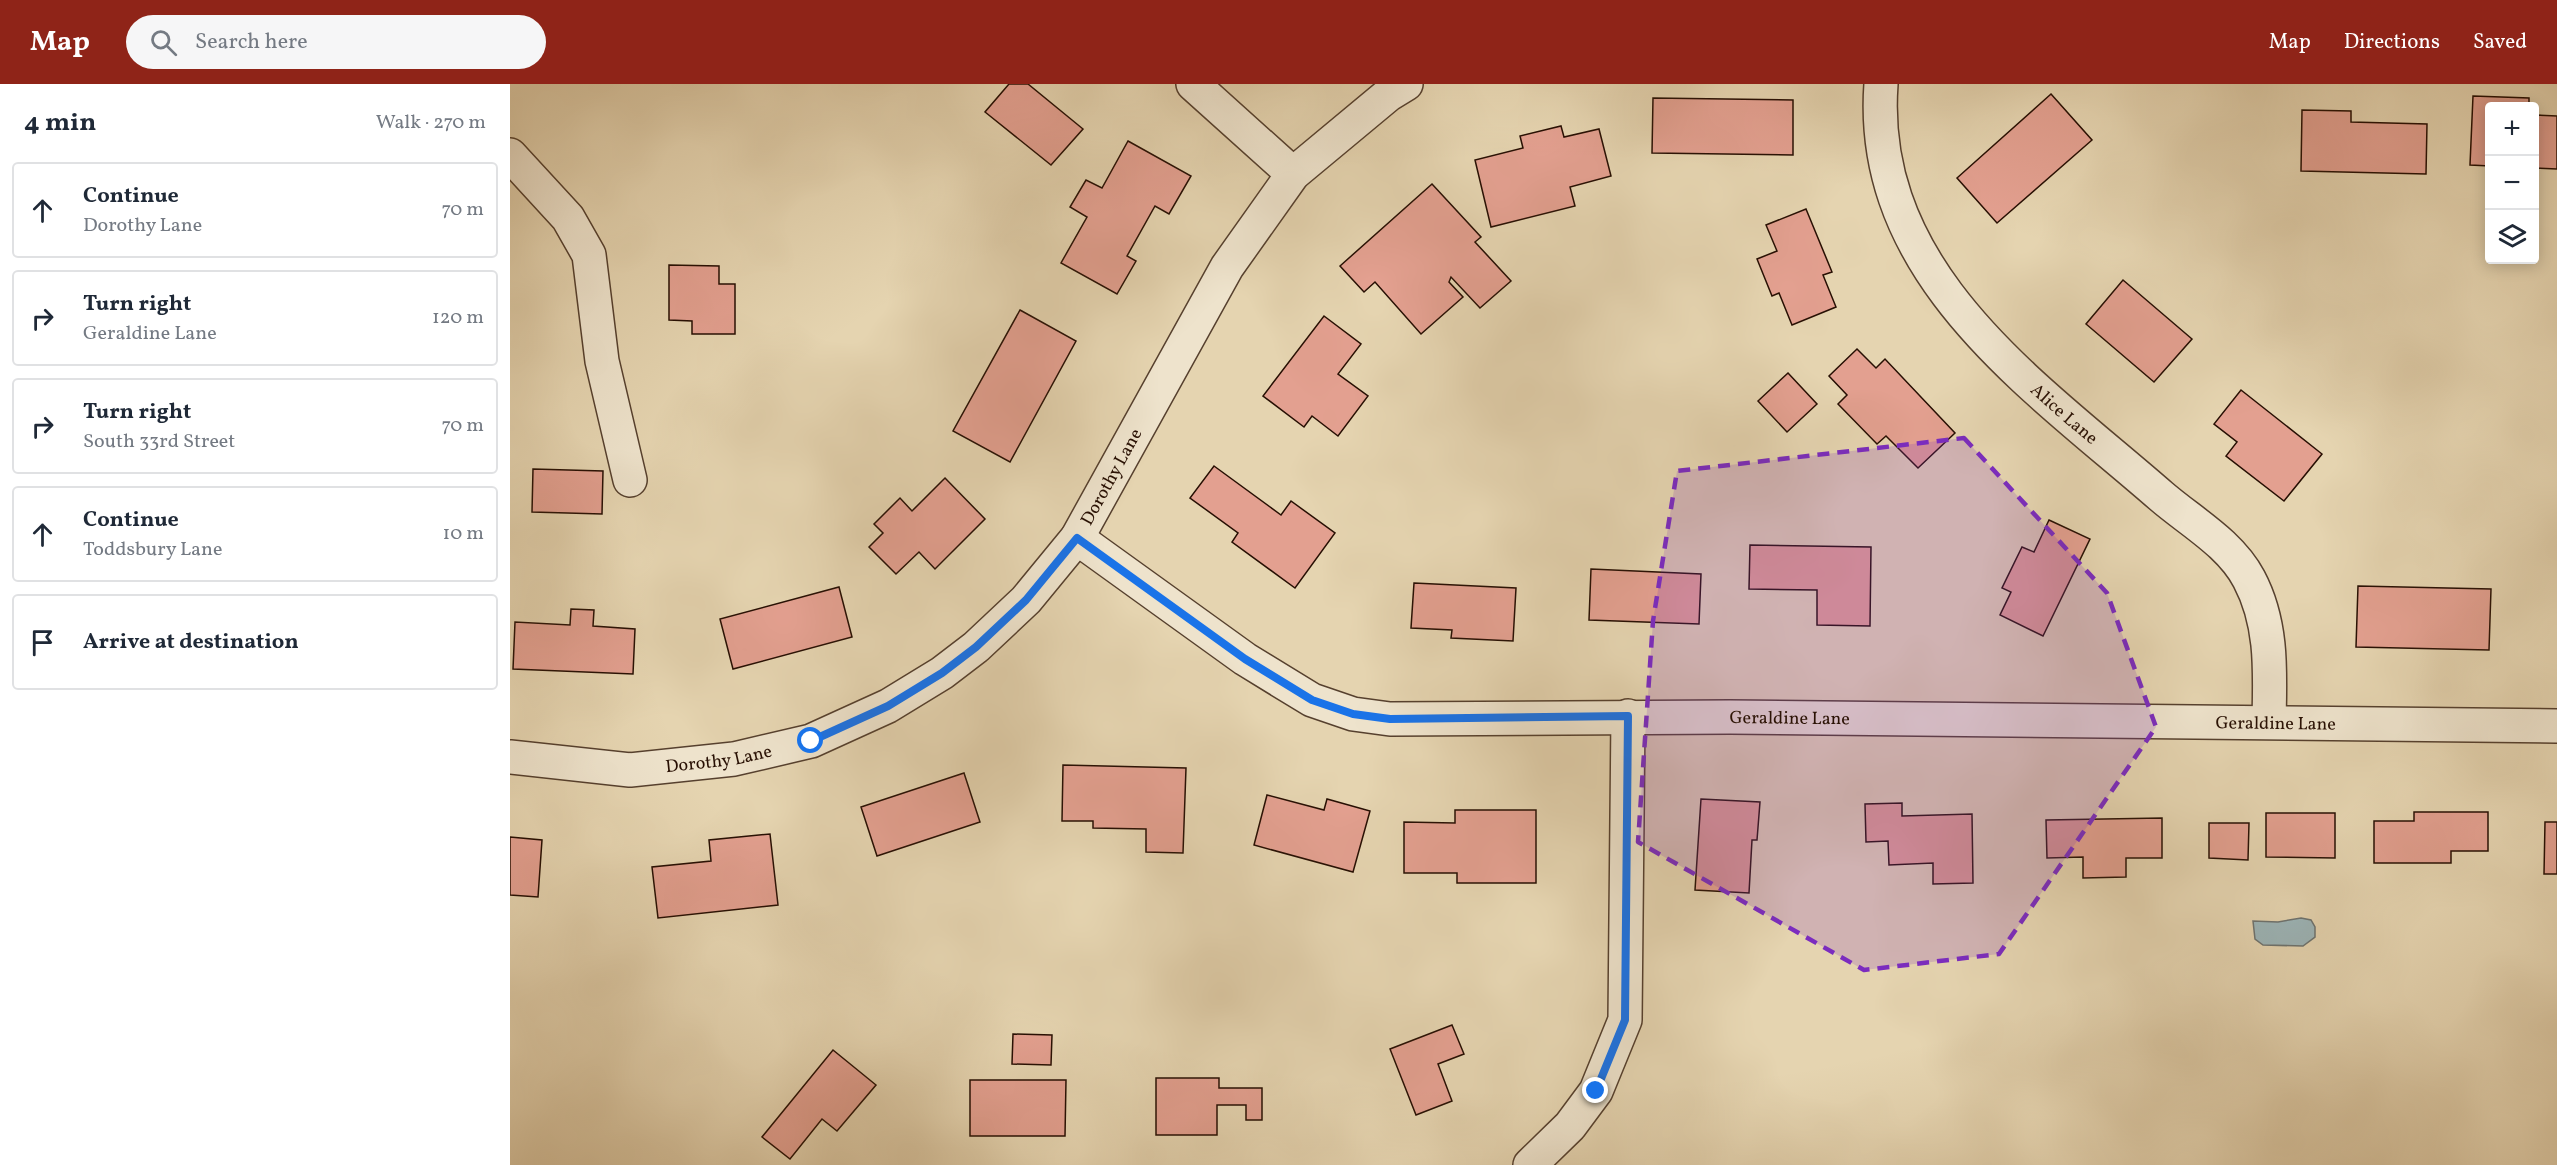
<!DOCTYPE html>
<meta charset="utf-8">
<style>
:root{--surface:#fff;--page:#f6f6f7;--text:#1f2937;--muted:#747a83;--line:#e0e1e3;--accent:#8f2418}
body{margin:0;font-family:Vollkorn,serif;background:var(--page);color:var(--text)}
.controls{position:absolute;right:18px;top:18px;display:grid;overflow:hidden;border-radius:6px;box-shadow:0 3px 15px #0003}
.controls button{width:54px;height:54px;display:grid;place-items:center;padding:0;border:0;border-bottom:2px solid var(--line);background:var(--surface);color:var(--text);font:30px sans-serif}
.stop{position:absolute;width:18px;height:18px;margin:-14px;border:4px solid #1a73e8;border-radius:50%;background:#fff}
.stop.end{background:#1a73e8;border-color:#fff;box-shadow:0 2px 6px #0008}
.list{margin:0;padding:0;list-style:none}
h2{display:flex;justify-content:space-between;align-items:center;height:78px;margin:0;padding:0 24px;font-size:26px}
h2 small{font-size:20px;font-weight:400;color:var(--muted)}
.list li{display:grid;grid-template-columns:39px 1fr auto;gap:18px;align-items:center;box-sizing:border-box;height:96px;margin:0 12px 12px;padding:0 12px;border:2px solid var(--line);border-radius:6px}
.list b{display:block;font-size:22px;white-space:nowrap}
.list p{margin:0;font-size:20px;white-space:nowrap;color:var(--muted)}
.list em{font-size:20px;font-style:normal;color:var(--muted)}
.icon{flex:none;width:33px;height:33px;fill:none;stroke:currentColor;stroke-width:2;stroke-linecap:round;stroke-linejoin:round}
.map{position:relative;flex:none;width:2047px;height:1081px;overflow:hidden}
header{display:flex;align-items:center;gap:36px;box-sizing:border-box;height:84px;padding:0 30px;background:var(--accent);color:#fff}
header strong{font-size:28px}
nav{display:flex;gap:33px;margin-inline-start:auto;font-size:21px}
.search{width:420px;height:54px;background:var(--page);display:flex;align-items:center;gap:15px;box-sizing:border-box;padding:0 21px;border-radius:33px;color:var(--muted);font-size:22px}
main{display:flex}
aside{flex:1;background:var(--surface)}
.map>svg:first-child{display:block}
</style>
<header>
<strong>Map</strong>
<div class="search"><svg class="icon" aria-label="search" viewBox="0 0 24 24"><circle cx="10" cy="10" r="6"/><path d="M15 15l6 6"/></svg>Search here</div>
<nav><a>Map</a><a>Directions</a><a>Saved</a></nav>
</header>
<main>
<aside>
<h2>4 min<small>Walk · 270 m</small></h2>
<ul class="list">
<li><svg class="icon" aria-label="ahead" viewBox="0 0 24 24"><path d="M12 20V5M6 11l6-6 6 6"/></svg><div><b>Continue</b><p>Dorothy Lane</p></div><em>70 m</em></li>
<li><svg class="icon" aria-label="right" viewBox="0 0 24 24"><path d="M7 20v-9h11M14 6l5 5-5 5"/></svg><div><b>Turn right</b><p>Geraldine Lane</p></div><em>120 m</em></li>
<li><svg class="icon" aria-label="right" viewBox="0 0 24 24"><path d="M7 20v-9h11M14 6l5 5-5 5"/></svg><div><b>Turn right</b><p>South 33rd Street</p></div><em>70 m</em></li>
<li><svg class="icon" aria-label="ahead" viewBox="0 0 24 24"><path d="M12 20V5M6 11l6-6 6 6"/></svg><div><b>Continue</b><p>Toddsbury Lane</p></div><em>10 m</em></li>
<li><svg class="icon" aria-label="arrive" viewBox="0 0 24 24"><path d="M6 21V4h12l-3 4 3 4H6"/></svg><div><b>Arrive at destination</b></div></li>
</ul>
</aside>
<div class="map">
<svg width="2047" height="1081" viewBox="0 0 2047 1081">
<rect width="100%" height="100%" fill="#e5d4b0"/>
<filter id="stains"><feTurbulence type="fractalNoise" baseFrequency=".00333" numOctaves="4"/><feColorMatrix values="0 0 0 0 .2 0 0 0 0 .09 0 0 0 0 .02 0 0 0 .5 -.17"/></filter>
<radialGradient id="worn" r=".72"><stop offset=".6" stop-color="#630" stop-opacity="0"/><stop offset="1" stop-color="#630" stop-opacity=".3"/></radialGradient>
<!-- water -->
<path fill="#9cb5b8" stroke="#6d7370" stroke-width="1.5" d="M1791 834 1801 836 1805 843V853L1793 862 1753 861 1745 855 1743 837 1768 838Z"/>
<!-- building -->
<g fill="#e3a090" stroke="#270f03" stroke-width="1.5">
<path d="M499 0H518L573 45 541 81 475 28Z"/>
<path d="M1541 10 1582 56 1487 139 1447 94Z"/>
<path d="M1963 12 2019 14V22H1980V82L1960 81Z"/>
<path d="M1143 14 1283 16V71L1142 69Z"/>
<path d="M1792 26 1841 27V38L1917 40 1916 90 1791 87Z"/>
<path d="M2024 31 2047 32V85L2024 84Z"/>
<path d="M1051 42 1054 53 1089 45 1101 92 1060 103 1065 122 981 143 965 76 1013 64 1010 52Z"/>
<path d="M618 57 681 92 659 130 645 122 617 172 626 177 607 210 551 179 577 133 560 123 576 96 592 104Z"/>
<path d="M922 100 971 153 965 158 1001 197 970 224 941 193 939 198 953 213 911 250 865 198 854 208 830 182Z"/>
<path d="M1296 125 1322 188 1313 191 1326 223 1282 241 1269 209 1262 212 1247 175 1267 167 1256 141Z"/>
<path d="M159 181 209 182V200H225V250H182V237L159 236Z"/>
<path d="M1613 196 1682 255 1644 298 1576 240Z"/>
<path d="M510 226 566 257 500 378 443 347Z"/>
<path d="M814 232 851 260 828 290 858 312 828 352 802 332 794 343 753 312Z"/>
<path d="M1347 265 1366 284 1375 275 1445 349 1408 384 1376 352 1367 360 1328 320 1337 311 1319 292Z"/>
<path d="M1278 289 1307 320 1277 348 1248 317Z"/>
<path d="M1731 306 1812 370 1774 417 1716 372 1727 358 1704 340Z"/>
<path d="M704 382 771 431 781 417 825 449 785 504 722 458 728 449 680 414Z"/>
<path d="M23 385 93 387 92 430 22 428Z"/>
<path d="M435 394 475 435 425 485 409 468 386 490 359 463 373 449 364 440 390 414 402 427Z"/>
<path d="M1539 436 1580 455 1533 552 1490 531 1501 508 1492 504 1512 463 1524 468Z"/>
<path d="M1240 461 1361 463 1360 542 1307 541V506L1239 505Z"/>
<path d="M1081 485 1191 490 1189 540 1079 536Z"/>
<path d="M904 499 1006 504 1003 557 941 554 942 546 901 544Z"/>
<path d="M1848 502 1981 505 1979 566 1846 563Z"/>
<path d="M329 503 342 553 223 585 210 535Z"/>
<path d="M61 525 84 526 83 542 125 545 123 590 3 585 5 538 60 541Z"/>
<path d="M553 681 676 684 673 769 636 768V745L583 744V737H552Z"/>
<path d="M454 689 470 738 367 772 351 723Z"/>
<path d="M757 711 814 726 817 715 860 727 843 788 744 761Z"/>
<path d="M1191 715 1250 718 1247 756H1242L1239 809 1185 806Z"/>
<path d="M1392 719V732L1462 730 1463 799 1423 800V779L1379 781 1378 757 1356 758 1355 720Z"/>
<path d="M945 726H1026V799H947V789H894V738L945 739Z"/>
<path d="M1904 728H1978V767H1941V779H1864V737H1904Z"/>
<path d="M1756 729H1825V774L1756 773Z"/>
<path d="M1652 734V774H1616V793L1573 794V773L1537 774 1536 736Z"/>
<path d="M2035 738H2047V790H2034Z"/>
<path d="M1699 739H1739L1738 776 1699 774Z"/>
<path d="M260 750 268 821 148 834 142 783 201 777 199 756Z"/>
<path d="M0 753 32 756 28 813 0 811Z"/>
<path d="M942 941 954 970 928 980 942 1017 906 1031 880 965Z"/>
<path d="M503 950 542 951 541 981 502 980Z"/>
<path d="M323 966 366 1001 327 1047 312 1035 280 1075 252 1053Z"/>
<path d="M646 994H709V1004H752V1036H736V1021H707V1051H646Z"/>
<path d="M460 996H556L555 1052H460Z"/>
</g>
<g fill="none" stroke-linecap="round" stroke-linejoin="round">
<!-- minor casing -->
<g stroke="#56402e" stroke-width="36">
<g id="minor">
<path d="M683 0 783 90"/>
<path id="s1" d="M1371 0C1357 191 1524 301 1651 412 1681 438 1720 459 1739 495 1763 540 1760 589 1759 637"/>
<path d="M0 71 58 134 79 171 92 277 120 396"/>
<path id="s2" d="M567 454 735 575 802 616 843 630 880 635 1220 633 2047 642"/>
<path id="s3" d="M0 673 120 686 224 675 301 657 378 622 432 589 466 563 516 516 567 454 717 183 783 90 878 11 896 0"/>
<path d="M1020 1081 1060 1042 1086 1007 1115 936 1118 632"/>
</g>
</g>
<!-- minor -->
<use href="#minor" stroke="#eee3cc" stroke-width="33"/>
</g>
<g fill="none" stroke-linecap="round" stroke-linejoin="round">
<!-- route -->
<path stroke="#1a73e8" stroke-width="8" d="M301 657 378 622 432 589 466 563 516 516 567 454 735 575 802 616 843 630 880 635 1118 632 1115 936 1086 1007"/>
</g>
<!-- marked area -->
<path fill="#7b2cbf" fill-opacity="0.2" stroke="#7b2cbf" stroke-width="4.5" stroke-dasharray="12 8" stroke-linejoin="round" d="M1454 354 1597 509 1646 643 1489 870 1354 886 1128 758 1143 537 1167 387Z"/>
<g text-anchor="middle" stroke-width="6" stroke-linejoin="round" paint-order="stroke">
<!-- street labels -->
<g font-size="18" fill="#270f03" stroke="#eee3cc">
<text dy="6" stroke="none"><textPath href="#s1" startOffset="393">Alice Lane</textPath></text>
<text dy="6" stroke="none"><textPath href="#s3" startOffset="714">Dorothy Lane</textPath></text>
<text dy="6" stroke="none"><textPath href="#s2" startOffset="766">Geraldine Lane</textPath></text>
<text dy="6" stroke="none"><textPath href="#s2" startOffset="1252">Geraldine Lane</textPath></text>
<text dy="6" stroke="none"><textPath href="#s3" startOffset="210">Dorothy Lane</textPath></text>
</g>
</g>
<rect width="100%" height="100%" filter="url(#stains)"/>
<rect width="100%" height="100%" fill="url(#worn)"/>
</svg>
<div class="controls">
<button>+</button>
<button>−</button>
<button><svg class="icon" aria-label="layers" viewBox="0 0 24 24"><path d="M12 4l9 5-9 5-9-5zM3 14l9 5 9-5"/></svg></button>
</div>
<div class="stop" style="left:301px;top:657px"></div>
<div class="stop end" style="left:1086px;top:1007px"></div>
</div>
</main>
